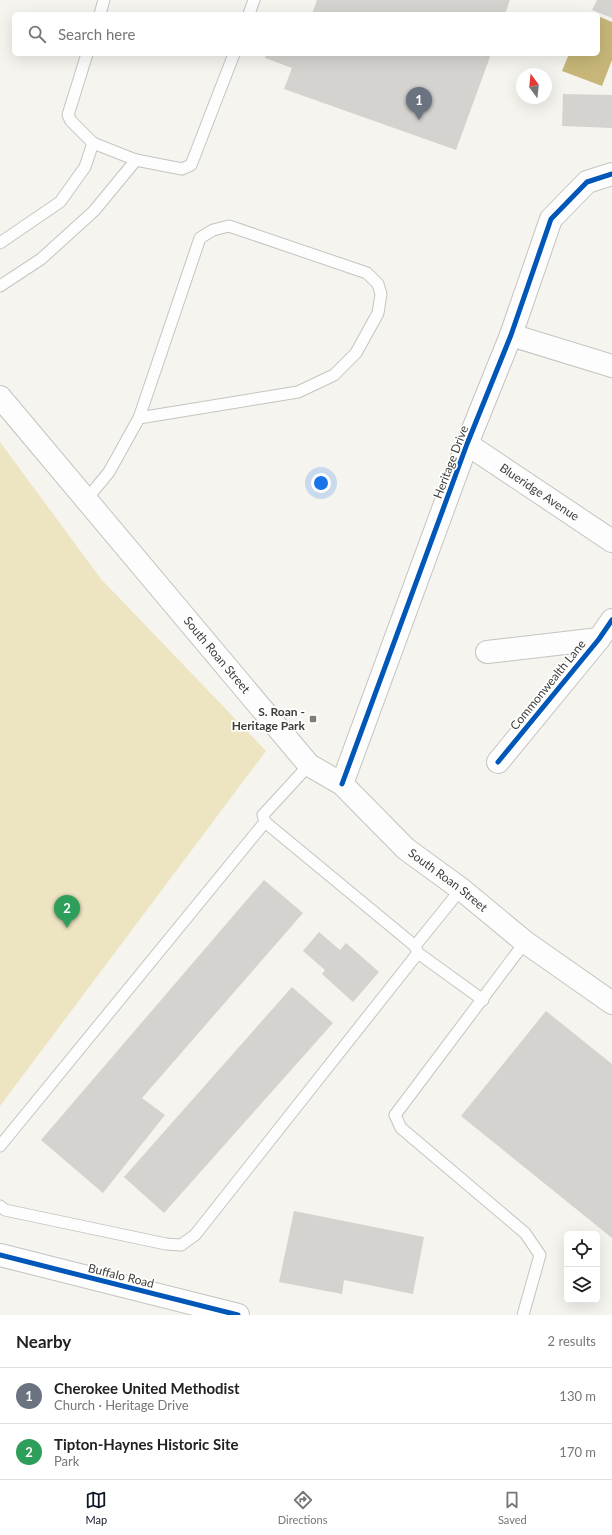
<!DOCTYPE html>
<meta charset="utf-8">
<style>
:root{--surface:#fff;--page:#f6f6f6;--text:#222;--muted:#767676;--line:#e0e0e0;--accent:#111827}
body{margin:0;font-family:Lato,sans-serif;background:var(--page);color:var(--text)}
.controls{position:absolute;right:12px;bottom:12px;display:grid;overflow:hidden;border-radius:6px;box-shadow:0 4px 16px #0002}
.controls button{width:36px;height:36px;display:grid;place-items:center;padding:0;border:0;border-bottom:1px solid var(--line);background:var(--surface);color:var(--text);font:20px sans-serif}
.compass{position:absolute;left:516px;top:68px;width:36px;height:36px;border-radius:50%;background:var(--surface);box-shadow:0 4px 16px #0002;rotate:345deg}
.you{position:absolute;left:321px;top:483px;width:14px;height:14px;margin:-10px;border:3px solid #fff;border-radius:50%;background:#1a73e8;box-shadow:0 0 0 6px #1a73e833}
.badge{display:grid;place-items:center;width:26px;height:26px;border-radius:50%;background:var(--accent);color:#fff;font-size:13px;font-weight:700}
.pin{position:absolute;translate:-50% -33px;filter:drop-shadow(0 1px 2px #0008)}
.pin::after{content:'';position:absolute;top:21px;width:14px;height:12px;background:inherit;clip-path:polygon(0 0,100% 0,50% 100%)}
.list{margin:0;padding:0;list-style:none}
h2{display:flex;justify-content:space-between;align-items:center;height:52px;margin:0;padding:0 16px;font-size:17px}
h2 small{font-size:13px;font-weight:400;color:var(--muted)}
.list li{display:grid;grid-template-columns:26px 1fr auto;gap:12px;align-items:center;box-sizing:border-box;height:56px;padding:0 16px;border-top:1px solid var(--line)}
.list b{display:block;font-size:15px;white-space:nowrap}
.list p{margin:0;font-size:13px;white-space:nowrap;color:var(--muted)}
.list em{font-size:13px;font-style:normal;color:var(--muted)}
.icon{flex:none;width:22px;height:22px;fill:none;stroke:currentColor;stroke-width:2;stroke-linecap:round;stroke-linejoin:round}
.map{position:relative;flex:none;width:612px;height:1315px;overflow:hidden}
.search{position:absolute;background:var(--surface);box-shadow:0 4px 16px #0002;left:12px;right:12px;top:12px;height:44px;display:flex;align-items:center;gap:10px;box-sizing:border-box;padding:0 14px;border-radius:6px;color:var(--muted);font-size:15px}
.sheet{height:164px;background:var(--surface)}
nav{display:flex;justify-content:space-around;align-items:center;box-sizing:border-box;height:56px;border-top:1px solid var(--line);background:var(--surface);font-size:11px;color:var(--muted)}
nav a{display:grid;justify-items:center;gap:2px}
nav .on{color:var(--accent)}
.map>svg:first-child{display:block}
</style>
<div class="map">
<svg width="612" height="1315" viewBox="0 0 612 1315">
<rect width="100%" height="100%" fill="#f5f4ef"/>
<!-- green -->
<path fill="#ede4c2" d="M0 442 101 579 266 751 0 1106Z"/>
<!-- water -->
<path fill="#c7b678" d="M598 16 612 22V60L602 86 562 71 569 54H598Z"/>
<!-- building -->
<g fill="#d4d3cf">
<path d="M317 0H510L505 14H312Z"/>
<path d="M597 0H612V18L592 10Z"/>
<path d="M266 54H491L456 150 284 89 292 68 265 58Z"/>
<path d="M563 94 612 95V128L562 126Z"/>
<path d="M264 880 303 913 142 1098 165 1115 103 1193 41 1140Z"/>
<path d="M319 932 340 950 346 943 379 972 353 1002 322 974 325 970 303 951Z"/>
<path d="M292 987 333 1023 164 1213 124 1177Z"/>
<path d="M546 1011 612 1064V1238L461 1116Z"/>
<path d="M294 1211 424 1237 413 1294 344 1280 342 1294 279 1282Z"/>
</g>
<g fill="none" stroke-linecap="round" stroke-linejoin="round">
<!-- lane casing -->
<g stroke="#c4c4c0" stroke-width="13">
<g id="lane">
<path d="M100 14 104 0"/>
<path d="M249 14 254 0"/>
<path d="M87 54 68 115 71 121 93 143 136 160 182 169 191 165 234 54"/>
<path d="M0 243 60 202 85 167 93 143"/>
<path d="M0 286 41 259 94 211 136 160"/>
<path d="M86 500 109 472 139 418 200 238 213 230 229 226 367 273 378 284 381 294 378 313 356 353 334 375 298 392 139 418"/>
<path d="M309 765 263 815 265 822 415 946"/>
<path d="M461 889 415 946 418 953 483 1000"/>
<path d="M0 1146 265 822"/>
<path d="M0 1206 5 1210 166 1244 181 1245 195 1235 418 953"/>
<path d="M523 1315 540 1255 525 1233 401 1128 395 1115 525 942"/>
</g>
</g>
<!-- street casing -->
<g stroke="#c4c4c0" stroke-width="24">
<g id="street">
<path d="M511 335 612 366"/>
<path id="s1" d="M467 444 612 541"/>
<path d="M487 652 599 639"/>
<path d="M498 762 599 639 612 620"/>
<path d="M342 784 467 444 511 335 551 219 587 182 612 174"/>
<path d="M0 1255 238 1315"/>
</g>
</g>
<!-- secondary casing -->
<g stroke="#c4c4c0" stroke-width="24">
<g id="secondary">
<path id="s2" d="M0 397 309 765 342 784 406 849 461 889 525 942 612 1003"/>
</g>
</g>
<!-- lane -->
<use href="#lane" stroke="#fefdfd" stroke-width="11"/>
<!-- street -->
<use href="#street" stroke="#fefdfd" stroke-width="22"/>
<!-- secondary -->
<use href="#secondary" stroke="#fefdfd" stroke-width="22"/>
<!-- cycleway casing -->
<g stroke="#fff" stroke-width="8">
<g id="cycleway">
<path d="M498 762 599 639 612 620"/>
<path d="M342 784 467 444 511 335 551 219 587 182 612 174"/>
<path d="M0 1255 238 1315"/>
</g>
</g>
<!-- cycleway -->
<use href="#cycleway" stroke="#0057b8" stroke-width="5"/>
</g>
<!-- markers -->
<rect fill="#7e7d79" stroke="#fff" stroke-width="1.5" x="309" y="715" width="8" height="8" rx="2"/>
<g text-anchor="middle" stroke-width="3.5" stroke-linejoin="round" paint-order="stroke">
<!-- street labels -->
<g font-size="12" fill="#3e3d39" stroke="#fff">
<text transform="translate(451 462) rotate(-69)" y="4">Heritage Drive</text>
<text dy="4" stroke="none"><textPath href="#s1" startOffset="87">Blueridge Avenue</textPath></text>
<text dy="4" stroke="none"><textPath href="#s2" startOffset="337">South Roan Street</textPath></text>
<text transform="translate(548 685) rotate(-51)" y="4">Commonwealth Lane</text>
<text dy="4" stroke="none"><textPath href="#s2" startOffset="662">South Roan Street</textPath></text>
<text transform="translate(121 1276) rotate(14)" y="4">Buffalo Road</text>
</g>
<!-- poi labels -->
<g font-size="12" font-weight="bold" fill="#3e3d39" stroke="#fff" text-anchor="end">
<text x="305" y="716">S. Roan -<tspan x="305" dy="14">Heritage Park</tspan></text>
</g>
</g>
</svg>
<div class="controls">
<button><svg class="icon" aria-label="locate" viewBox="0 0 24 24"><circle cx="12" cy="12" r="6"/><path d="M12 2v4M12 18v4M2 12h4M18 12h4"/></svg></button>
<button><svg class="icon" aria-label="layers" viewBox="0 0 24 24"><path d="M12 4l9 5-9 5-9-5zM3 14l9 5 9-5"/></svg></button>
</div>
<svg class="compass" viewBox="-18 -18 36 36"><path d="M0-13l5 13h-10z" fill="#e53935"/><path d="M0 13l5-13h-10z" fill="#767676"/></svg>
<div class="you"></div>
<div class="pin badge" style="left:419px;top:120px;background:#6b7280">1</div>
<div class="pin badge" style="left:67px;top:928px;background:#2e9e5b">2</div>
<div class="search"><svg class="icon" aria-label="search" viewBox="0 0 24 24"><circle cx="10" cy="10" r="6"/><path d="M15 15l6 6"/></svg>Search here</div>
</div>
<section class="sheet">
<h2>Nearby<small>2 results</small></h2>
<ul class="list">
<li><span class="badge" style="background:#6b7280">1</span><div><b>Cherokee United Methodist</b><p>Church · Heritage Drive</p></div><em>130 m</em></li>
<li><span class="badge" style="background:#2e9e5b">2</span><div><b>Tipton-Haynes Historic Site</b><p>Park</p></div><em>170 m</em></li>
</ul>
</section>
<nav>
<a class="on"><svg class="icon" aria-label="map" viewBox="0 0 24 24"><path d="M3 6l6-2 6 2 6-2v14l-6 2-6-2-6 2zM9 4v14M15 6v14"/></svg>Map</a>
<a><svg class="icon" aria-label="directions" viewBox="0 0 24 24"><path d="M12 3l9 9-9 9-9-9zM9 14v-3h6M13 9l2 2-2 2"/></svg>Directions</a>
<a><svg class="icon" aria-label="saved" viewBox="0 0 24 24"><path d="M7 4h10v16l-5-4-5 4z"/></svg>Saved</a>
</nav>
